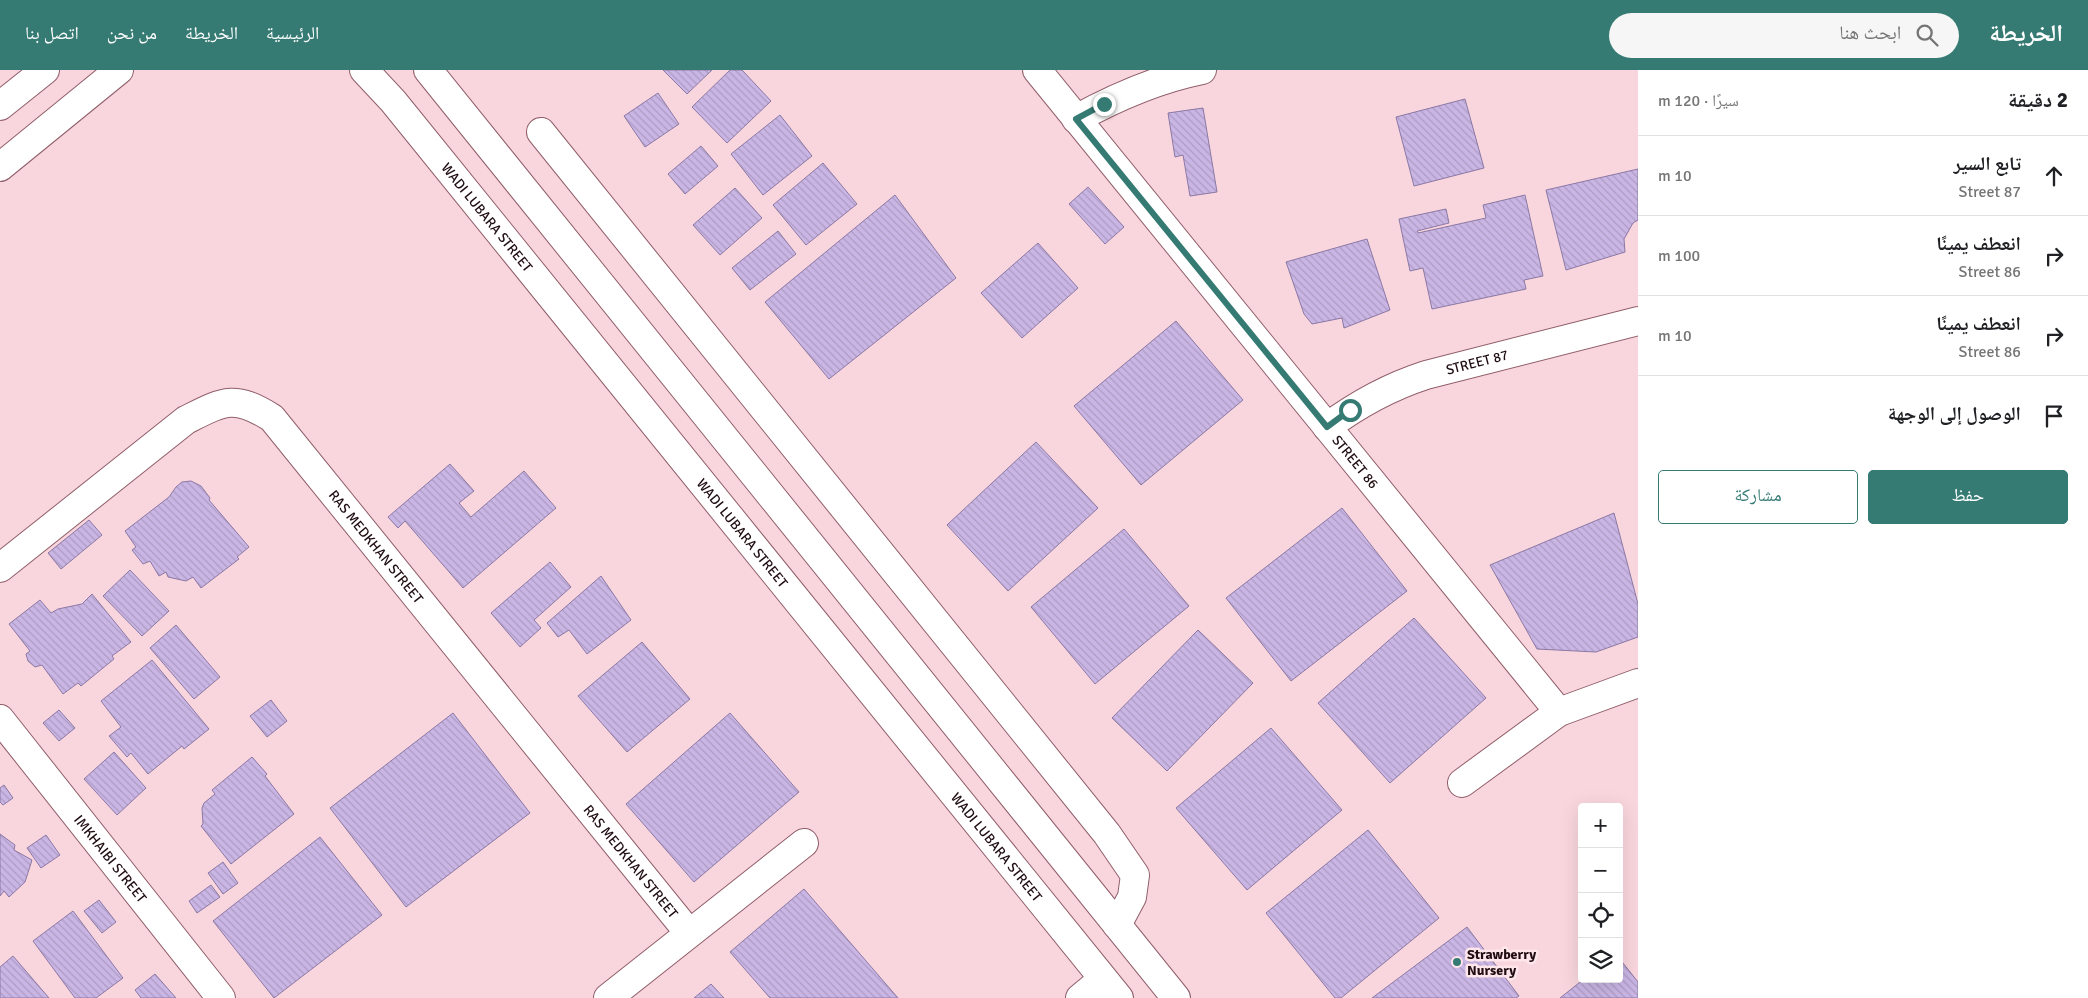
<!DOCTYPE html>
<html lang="ar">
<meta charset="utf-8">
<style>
:root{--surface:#fff;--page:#f6f6f6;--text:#202124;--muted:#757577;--line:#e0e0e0;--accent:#357b73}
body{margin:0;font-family:Signika,"Noto Naskh Arabic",sans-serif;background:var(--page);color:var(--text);direction:rtl}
.controls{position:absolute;right:15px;bottom:15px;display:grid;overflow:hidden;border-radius:5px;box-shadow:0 5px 20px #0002}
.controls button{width:45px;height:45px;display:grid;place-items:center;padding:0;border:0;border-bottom:1px solid var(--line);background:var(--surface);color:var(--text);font:25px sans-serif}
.stop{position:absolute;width:15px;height:15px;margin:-11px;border:4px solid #357b73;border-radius:50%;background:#fff}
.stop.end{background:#357b73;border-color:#fff;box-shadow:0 1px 5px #0008}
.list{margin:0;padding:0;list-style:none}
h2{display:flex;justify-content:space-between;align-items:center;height:65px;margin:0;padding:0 20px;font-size:21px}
h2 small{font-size:16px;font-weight:400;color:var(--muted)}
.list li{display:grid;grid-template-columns:32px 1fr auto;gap:15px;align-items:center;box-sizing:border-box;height:80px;padding:0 20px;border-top:1px solid var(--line)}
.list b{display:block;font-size:19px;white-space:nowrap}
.list p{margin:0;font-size:16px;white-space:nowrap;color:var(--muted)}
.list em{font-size:16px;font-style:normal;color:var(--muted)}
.actions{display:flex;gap:10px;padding:15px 20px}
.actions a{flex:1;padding:11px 0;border:1px solid var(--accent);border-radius:5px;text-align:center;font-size:18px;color:var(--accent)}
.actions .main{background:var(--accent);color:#fff}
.icon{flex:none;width:28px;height:28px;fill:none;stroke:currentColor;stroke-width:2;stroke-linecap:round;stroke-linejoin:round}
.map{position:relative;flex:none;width:1638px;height:928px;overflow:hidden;direction:ltr}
header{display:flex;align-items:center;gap:30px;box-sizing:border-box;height:70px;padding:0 25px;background:var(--accent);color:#fff}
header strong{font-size:24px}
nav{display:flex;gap:28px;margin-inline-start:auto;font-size:18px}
.search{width:350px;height:45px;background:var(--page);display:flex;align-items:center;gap:12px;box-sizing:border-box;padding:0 18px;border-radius:28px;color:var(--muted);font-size:19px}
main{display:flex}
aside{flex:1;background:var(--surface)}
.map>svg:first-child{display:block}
</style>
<header>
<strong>الخريطة</strong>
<div class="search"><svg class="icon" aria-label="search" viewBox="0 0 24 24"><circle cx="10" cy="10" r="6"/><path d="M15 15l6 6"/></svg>ابحث هنا</div>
<nav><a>الرئيسية</a><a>الخريطة</a><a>من نحن</a><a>اتصل بنا</a></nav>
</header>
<main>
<aside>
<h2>2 دقيقة<small>سيرًا · 120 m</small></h2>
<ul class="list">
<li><svg class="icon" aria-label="ahead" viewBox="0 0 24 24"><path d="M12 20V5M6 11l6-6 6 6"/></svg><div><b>تابع السير</b><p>Street 87</p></div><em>10 m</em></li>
<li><svg class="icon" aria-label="right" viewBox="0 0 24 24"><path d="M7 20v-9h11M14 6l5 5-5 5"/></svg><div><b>انعطف يمينًا</b><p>Street 86</p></div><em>100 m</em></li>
<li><svg class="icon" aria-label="right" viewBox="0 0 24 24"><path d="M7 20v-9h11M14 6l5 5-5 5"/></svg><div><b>انعطف يمينًا</b><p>Street 86</p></div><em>10 m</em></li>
<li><svg class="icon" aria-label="arrive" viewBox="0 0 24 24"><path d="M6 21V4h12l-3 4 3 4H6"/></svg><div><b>الوصول إلى الوجهة</b></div></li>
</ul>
<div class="actions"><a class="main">حفظ</a><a>مشاركة</a></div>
</aside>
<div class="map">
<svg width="1638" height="928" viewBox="0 0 1638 928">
<defs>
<pattern id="building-back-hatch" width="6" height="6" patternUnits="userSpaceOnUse" patternTransform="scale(1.25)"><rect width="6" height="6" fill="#cab6e5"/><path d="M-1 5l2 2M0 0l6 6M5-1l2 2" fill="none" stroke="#ad9bc3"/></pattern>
</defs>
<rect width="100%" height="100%" fill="#f9d6dd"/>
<!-- building -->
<g fill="url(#building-back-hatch)" stroke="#8b78a4">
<path d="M663 0H712L687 24Z"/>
<path d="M730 0H742L771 31 727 73 692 37Z"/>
<path d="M658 23 679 54 645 77 624 46Z"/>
<path d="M1465 29 1484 98 1414 116 1396 47Z"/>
<path d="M1203 38 1217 122 1190 126 1183 85 1175 87 1168 43Z"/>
<path d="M780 45 812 86 763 125 731 84Z"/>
<path d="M701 76 718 96 685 124 668 104Z"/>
<path d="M823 93 857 134 806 175 773 135Z"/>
<path d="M1638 99V150L1633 153 1624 169 1625 182 1566 200 1546 120Z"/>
<path d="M1088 117 1124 157 1105 174 1069 134Z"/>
<path d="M735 118 762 148 720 185 693 155Z"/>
<path d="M895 125 956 208 829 309 765 232Z"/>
<path d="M1525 125 1543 206 1524 210 1526 219 1432 239 1423 198 1410 201 1399 149 1446 139 1449 153 1417 161 1418 163 1486 148 1483 135Z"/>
<path d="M778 161 796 184 750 220 732 198Z"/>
<path d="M1367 169 1390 240 1344 258 1342 248 1312 254 1304 244 1286 192Z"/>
<path d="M1038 173 1078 218 1022 268 981 223Z"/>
<path d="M1176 251 1243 330 1141 415 1074 336Z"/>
<path d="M1036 372 1098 438 1008 521 947 455Z"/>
<path d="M450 394 474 421 459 433 471 447 524 401 556 438 463 518 405 451 398 458 388 447Z"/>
<path d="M191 411 201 416 210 428 209 430 249 477 237 487 239 489 201 518 193 507 186 511 168 507 166 502 159 506 150 491 143 494 132 480 136 477 125 461 169 427 176 417 182 412Z"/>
<path d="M1342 438 1407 521 1291 611 1226 528Z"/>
<path d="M1614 443 1638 534V567L1596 582 1537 579 1490 495Z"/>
<path d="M89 450 102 465 61 499 48 483Z"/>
<path d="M1124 459 1189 536 1095 614 1031 537Z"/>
<path d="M550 492 571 517 534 550 541 558 520 577 491 543Z"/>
<path d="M130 500 169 541 142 566 103 526Z"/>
<path d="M601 506 631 550 587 584 569 560 558 567 547 553Z"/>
<path d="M92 524 131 572 112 586 114 589 81 616 78 613 63 624 42 595 35 597 28 591 26 584 30 581 9 554 40 530 51 543 58 539 82 534Z"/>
<path d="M1414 548 1486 628 1390 713 1318 633Z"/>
<path d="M176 555 220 607 194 629 150 578Z"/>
<path d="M1198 560 1253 613 1167 701 1112 648Z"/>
<path d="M642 572 690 629 627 682 578 626Z"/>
<path d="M152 590 209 659 184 679 182 676 148 704 131 683 127 687 109 666 121 657 101 631Z"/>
<path d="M271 630 287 651 267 667 250 646Z"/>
<path d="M59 640 75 658 59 671 43 653Z"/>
<path d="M453 643 530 743 406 837 330 738Z"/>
<path d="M730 643 799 722 694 812 626 734Z"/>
<path d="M1271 658 1342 740 1247 820 1176 738Z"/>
<path d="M114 682 146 718 117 745 84 709Z"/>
<path d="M252 687 267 704 265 706 294 744 231 794 201 756 203 754 202 738 204 733 215 724 212 720Z"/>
<path d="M4 715 13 728 3 735 0 732V718Z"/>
<path d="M1368 760 1439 848 1341 928H1335L1266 843Z"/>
<path d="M0 764 15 775 14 780 32 790 25 812 9 827 4 821 0 826Z"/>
<path d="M46 765 60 785 41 798 27 778Z"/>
<path d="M320 767 382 845 274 928 213 851Z"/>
<path d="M223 792 238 813 223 824 208 803Z"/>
<path d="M211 815 220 827 197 843 189 831Z"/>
<path d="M804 819 898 928H770L730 882Z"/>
<path d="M99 830 116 852 102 863 84 841Z"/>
<path d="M73 841 123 908 96 928H75L33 871Z"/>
<path d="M1467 857 1519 926 1516 928H1372Z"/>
<path d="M13 886 49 928H0V897Z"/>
<path d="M1619 888 1638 912V928H1560L1584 909H1619Z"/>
<path d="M155 904 176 928H141L135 920Z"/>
<path d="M711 914 724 928H694Z"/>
</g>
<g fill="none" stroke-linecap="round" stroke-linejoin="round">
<!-- minor casing -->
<g stroke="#905e6a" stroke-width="30">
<g id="minor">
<path id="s1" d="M364 0 393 31 1119 928"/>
<path d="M428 0 1176 928"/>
<path id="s2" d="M1037 0 1559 642"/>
<path d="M0 36 45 0"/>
<path d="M1076 49C1116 27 1157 9 1202 0"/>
<path d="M541 62 1107 764 1135 805 1132 827 1117 855"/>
<path d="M0 97 119 0"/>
<path id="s3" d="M1327 357C1358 334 1389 317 1426 305L1638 251"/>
<path id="s4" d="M0 498 186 350C224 331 234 324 272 348L689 863"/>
<path id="s5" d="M0 649 221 928"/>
<path d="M1462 713 1559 642 1638 613"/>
<path d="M608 928 804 773"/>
<path d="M1080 928 1103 909"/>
</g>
</g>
<!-- minor -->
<use href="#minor" stroke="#fff" stroke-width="28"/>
</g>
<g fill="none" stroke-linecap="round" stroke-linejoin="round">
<!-- route -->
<path stroke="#357b73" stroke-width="6" d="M1104 34 1076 49 1327 357 1350 340"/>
</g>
<!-- markers -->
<circle fill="#357b73" stroke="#fee6eb" stroke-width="2" cx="1457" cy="892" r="5"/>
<g text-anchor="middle" stroke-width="5" stroke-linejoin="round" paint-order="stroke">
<!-- street labels -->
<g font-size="14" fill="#200d12" stroke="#fee6eb">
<text dy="5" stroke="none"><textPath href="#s1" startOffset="192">WADI LUBARA STREET</textPath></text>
<text dy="5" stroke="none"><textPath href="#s3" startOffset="165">STREET 87</textPath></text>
<text dy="5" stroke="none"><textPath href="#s2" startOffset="505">STREET 86</textPath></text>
<text dy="5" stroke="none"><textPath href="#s1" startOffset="598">WADI LUBARA STREET</textPath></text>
<text dy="5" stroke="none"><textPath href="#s4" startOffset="496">RAS MEDKHAN STREET</textPath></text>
<text dy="5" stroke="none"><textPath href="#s1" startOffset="1002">WADI LUBARA STREET</textPath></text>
<text dy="5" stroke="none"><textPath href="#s5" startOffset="178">IMKHAIBI STREET</textPath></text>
<text dy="5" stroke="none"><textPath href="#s4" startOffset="901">RAS MEDKHAN STREET</textPath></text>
</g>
<!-- poi labels -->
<g font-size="14" font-weight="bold" fill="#200d12" stroke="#fee6eb" text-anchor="start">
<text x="1467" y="889">Strawberry<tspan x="1467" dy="16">Nursery</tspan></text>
</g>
</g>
</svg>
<div class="controls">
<button>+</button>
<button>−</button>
<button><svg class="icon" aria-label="locate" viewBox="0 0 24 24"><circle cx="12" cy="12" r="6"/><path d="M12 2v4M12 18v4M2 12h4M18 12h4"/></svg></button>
<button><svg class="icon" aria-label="layers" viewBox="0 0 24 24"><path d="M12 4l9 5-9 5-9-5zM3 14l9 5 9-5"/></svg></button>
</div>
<div class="stop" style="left:1350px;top:340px"></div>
<div class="stop end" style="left:1104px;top:34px"></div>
</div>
</main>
